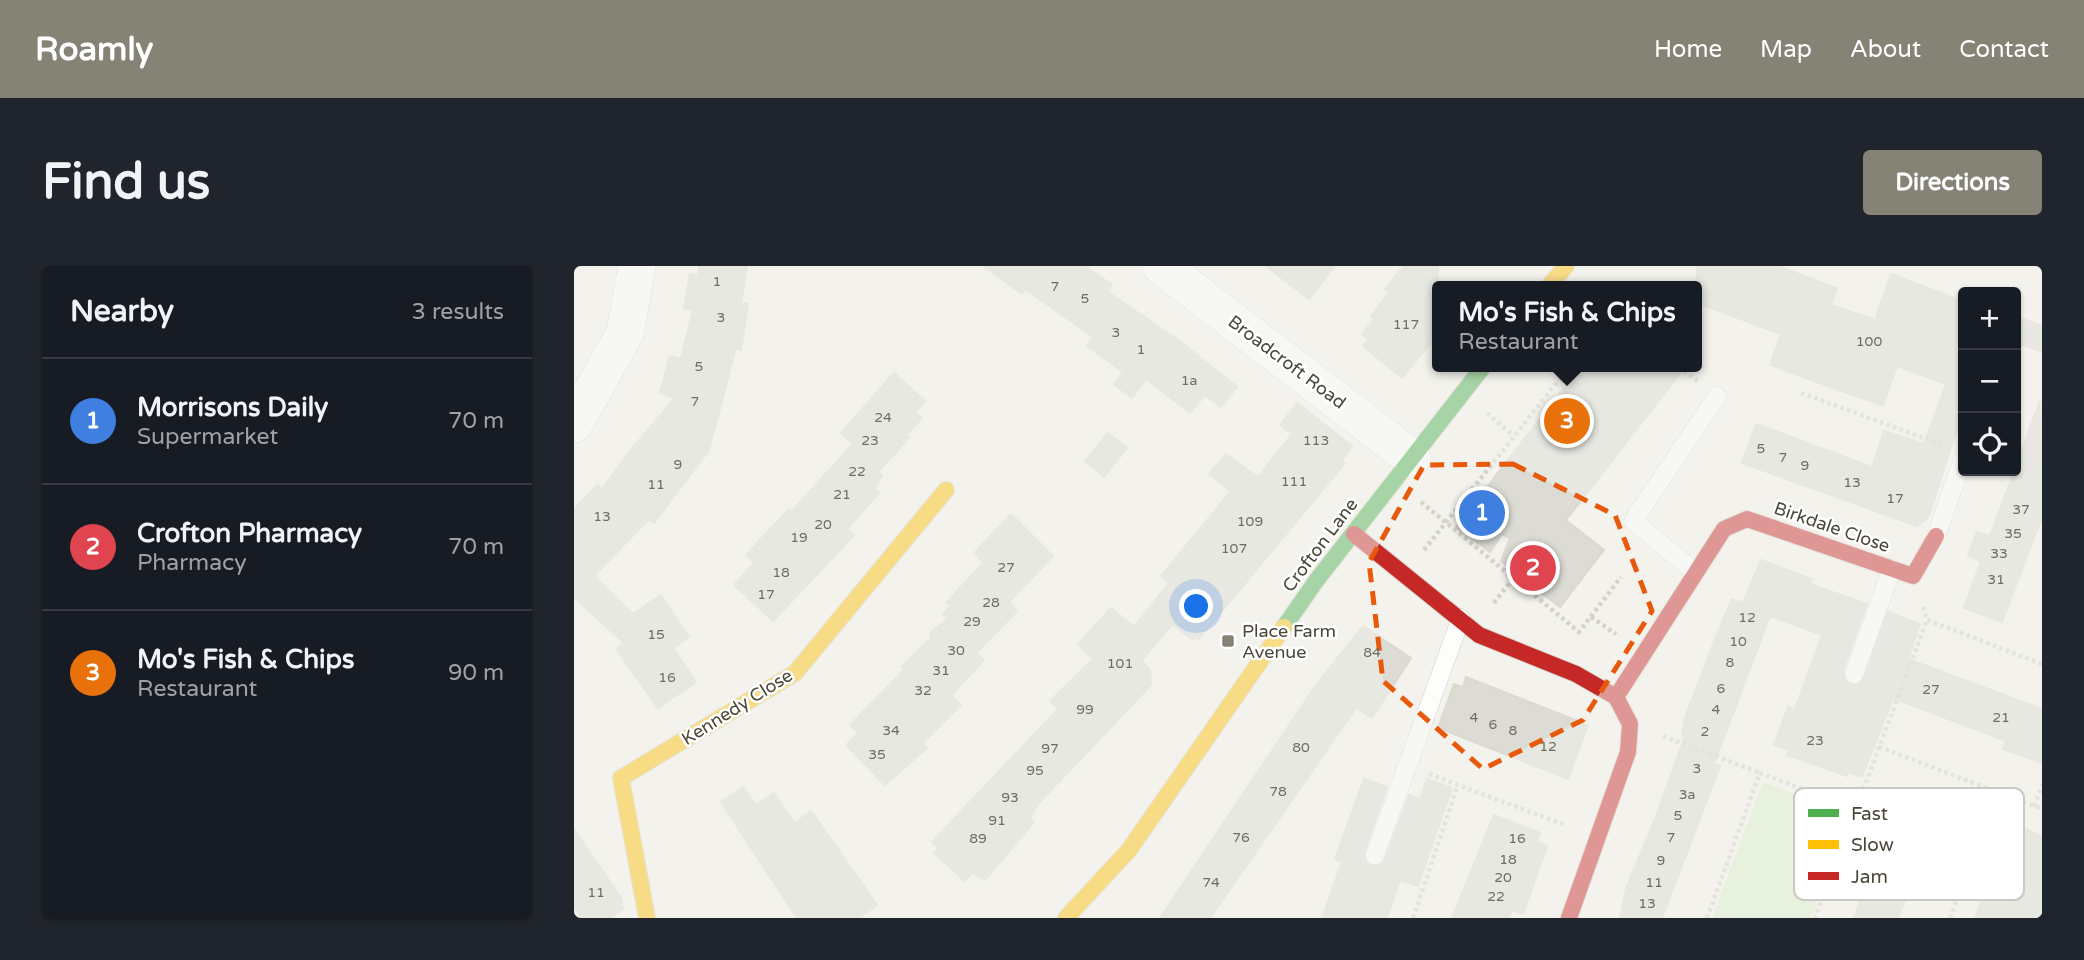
<!DOCTYPE html>
<meta charset="utf-8">
<style>
:root{--surface:#171b24;--page:#20242c;--text:#f1f3f6;--muted:#9ea1a6;--line:#363941;--accent:#858376}
body{margin:0;font-family:"Varela Round",sans-serif;background:var(--page);color:var(--text)}
.controls{position:absolute;right:21px;top:21px;display:grid;overflow:hidden;border-radius:7px;box-shadow:0 2px 5px #0004}
.controls button{width:63px;height:63px;display:grid;place-items:center;padding:0;border:0;border-bottom:2px solid var(--line);background:var(--surface);color:var(--text);font:35px sans-serif}
.you{position:absolute;left:623px;top:341px;width:24px;height:24px;margin:-18px;border:5px solid #fff;border-radius:50%;background:#1a73e8;box-shadow:0 0 0 10px #1a73e833}
.badge{display:grid;place-items:center;width:46px;height:46px;border-radius:50%;background:var(--accent);color:#fff;font-size:23px;font-weight:700}
.pin{position:absolute;translate:-50% -50%;border:4px solid #fff;box-shadow:0 2px 7px #0006}
.popup{position:absolute;left:858px;top:15px;width:270px;height:91px;box-sizing:border-box;display:grid;place-content:center;border-radius:7px;background:var(--surface);filter:drop-shadow(0 2px 5px #0005);font-size:23px;white-space:nowrap;color:var(--muted)}
.popup b{font-size:26px;color:var(--text)}
.popup::after{content:'';position:absolute;left:50%;top:100%;margin-left:-14px;border:14px solid transparent;border-top-color:var(--surface)}
.list{margin:0;padding:0;list-style:none}
h2{display:flex;justify-content:space-between;align-items:center;height:91px;margin:0;padding:0 28px;font-size:30px}
h2 small{font-size:23px;font-weight:400;color:var(--muted)}
.list li{display:grid;grid-template-columns:46px 1fr auto;gap:21px;align-items:center;box-sizing:border-box;height:126px;padding:0 28px;border-top:2px solid var(--line)}
.list b{display:block;font-size:26px;white-space:nowrap}
.list p{margin:0;font-size:23px;white-space:nowrap;color:var(--muted)}
.list em{font-size:23px;font-style:normal;color:var(--muted)}
.icon{flex:none;width:38px;height:38px;fill:none;stroke:currentColor;stroke-width:2;stroke-linecap:round;stroke-linejoin:round}
.map{position:relative;flex:none;width:1468px;height:652px;overflow:hidden;border-radius:7px}
header{display:flex;align-items:center;gap:42px;box-sizing:border-box;height:98px;padding:0 35px;background:var(--accent);color:#fff}
header strong{font-size:33px}
nav{display:flex;gap:38px;margin-inline-start:auto;font-size:24px}
.intro{display:flex;align-items:center;justify-content:space-between;box-sizing:border-box;height:168px;padding:0 42px}
h1{margin:0;font-size:49px}
.button{padding:18px 32px;border-radius:7px;background:var(--accent);color:#fff;font-size:24px;font-weight:700}
main{display:flex;gap:42px;padding:0 42px}
aside{flex:1;background:var(--surface);border-radius:7px;box-shadow:0 2px 5px #0004}
.map>svg:first-child{display:block}
</style>
<header>
<strong>Roamly</strong>
<nav><a>Home</a><a>Map</a><a>About</a><a>Contact</a></nav>
</header>
<div class="intro"><h1>Find us</h1><a class="button">Directions</a></div>
<main>
<aside>
<h2>Nearby<small>3 results</small></h2>
<ul class="list">
<li><span class="badge" style="background:#3f7fe0">1</span><div><b>Morrisons Daily</b><p>Supermarket</p></div><em>70 m</em></li>
<li><span class="badge" style="background:#e0444e">2</span><div><b>Crofton Pharmacy</b><p>Pharmacy</p></div><em>70 m</em></li>
<li><span class="badge" style="background:#e8710a">3</span><div><b>Mo's Fish &amp; Chips</b><p>Restaurant</p></div><em>90 m</em></li>
</ul>
</aside>
<div class="map">
<svg width="1468" height="652" viewBox="0 0 1468 652">
<rect width="100%" height="100%" fill="#f3f2ec"/>
<!-- green -->
<path fill="#d9efca" d="M1189 516 1276 549 1237 652H1138Z"/>
<!-- building -->
<g fill="#dcdbd4" stroke="#dbdad1" stroke-width="2">
<path d="M125 0H173L167 37 174 38 167 84 162 82 135 184 80 257 75 253 20 310 59 348 87 329 115 371 99 382 122 416 84 442 42 383 50 377 0 331V243L24 219 28 223 60 180 101 132 86 127 96 90 107 93 119 44 110 42 116 8 124 10Z"/>
<path d="M409 0H511L538 19 534 26 607 76 663 121 647 141 631 129 616 147 572 113 558 132 540 118 549 106 513 80 519 71 451 23 448 28Z"/>
<path d="M692 0H761L735 33Z"/>
<path d="M830 0H864V68L828 112 789 80 795 73 788 68 800 53 797 50 815 27 811 23Z"/>
<path d="M1123 0H1203L1263 22 1257 39 1301 54 1317 8 1389 35V65L1380 91 1389 79V144L1355 250 1343 260 1168 197 1182 158 1298 201 1310 165 1350 178 1372 118 1323 100 1309 140 1196 99 1207 68 1123 37Z"/>
<path d="M1442 50 1468 60V86L1442 76Z"/>
<path d="M1006 101H1111L992 254 1030 284 986 341 927 295 936 272 928 268 916 286 882 261Z"/>
<path d="M320 107 351 135 341 146 348 152 332 169 335 172 304 206 308 210 300 223 305 227 273 263 280 269 199 355 160 319 180 297 172 289 215 243 217 246 279 178 267 167Z"/>
<path d="M1466 135 1468 251 1428 356 1390 342 1407 295 1394 290 1403 266 1416 270Z"/>
<path d="M723 137 778 180 768 194 771 197 625 373 622 371 619 374 598 358 567 395 576 404 577 419 463 539 456 552 460 556 411 614 398 607 391 615 360 587 365 582 358 576 484 443 476 435 519 393 504 378 537 342 560 361 595 317 587 310 657 225 635 208 652 188 684 211 718 168 706 159Z"/>
<path d="M534 167 553 182 530 211 511 195Z"/>
<path d="M437 248 479 290 435 336 443 345 402 387 410 394 377 429 387 439 349 477 353 482 311 519 272 479 284 467 276 459 330 404 328 401 357 372 356 367 374 352 369 348 377 339 373 336 409 297 401 286Z"/>
<path d="M1187 294 1238 313 1236 318 1293 338 1269 404 1272 416 1281 419 1290 412 1314 346 1346 358 1334 393 1468 443V497L1429 483 1432 475 1319 432 1288 511 1274 506 1273 510 1213 489 1215 484 1200 479 1214 441 1221 443 1248 369 1196 350 1140 498 1146 500 1088 652H1046L1053 620 1081 553 1111 470 1108 469 1111 452 1143 368 1158 333 1169 337Z"/>
<path d="M789 360 837 392 798 452 782 442 636 652H586L742 419Z"/>
<path d="M892 411 1014 459 994 513 864 462 880 418 889 421Z"/>
<path d="M790 513 813 521 790 586 792 596 798 600 808 598 811 593 835 529 846 533 853 513 878 522 844 620 826 614 813 652H748L768 596 761 593Z"/>
<path d="M169 521 182 539 200 527 221 557 237 545 303 639 285 652H223L147 536Z"/>
<path d="M1327 527 1366 542 1324 652H1280Z"/>
<path d="M920 549 966 567 962 575 973 580 949 648 938 644 935 652H878Z"/>
<path d="M1446 561 1468 570V652H1401L1411 626 1419 628Z"/>
<path d="M0 563 47 632 49 643 36 652H8L0 641Z"/>
</g>
<g fill="none" stroke-linecap="round" stroke-linejoin="round">
<!-- lane casing -->
<g stroke="#d1d0c9" stroke-width="19">
<g id="lane">
<path d="M1362 270 1389 194"/>
<path d="M1121 306 1059 255 1143 130"/>
<path d="M1280 408 1318 303"/>
<path d="M801 589 887 352"/>
</g>
</g>
<!-- street casing -->
<g stroke="#d1d0c9" stroke-width="38">
<g id="street">
<path d="M587 0 838 192"/>
<path d="M0 158 51 67 63 0"/>
</g>
</g>
<!-- fast casing -->
<g stroke="#d5d3c4" stroke-width="18">
<path id="fast" d="M710 361 742 315 909 101"/>
</g>
<!-- slow casing -->
<g stroke="#d5d3c4" stroke-width="18">
<g id="slow">
<path d="M975 20 992 0"/>
<path d="M73 652 47 512 221 407 372 224"/>
<path d="M492 652 555 584 710 361"/>
</g>
</g>
<!-- jam casing -->
<g stroke="#d5d3c4" stroke-width="18">
<g id="jam">
<path d="M780 268 905 369 1002 408 1042 431 1056 458 1054 486 995 652"/>
<path d="M1042 431 1150 263 1173 253 1339 310 1362 270"/>
</g>
</g>
<!-- path -->
<g stroke="#d3d2cb" stroke-width="4.5" stroke-dasharray="3.5 3.5" stroke-linecap="butt">
<path d="M1104 101 1126 117"/>
<path d="M1227 127 1372 180"/>
<path d="M913 147 940 170"/>
<path d="M847 236 1005 366 1047 311"/>
<path d="M850 284 995 101"/>
<path d="M920 337 939 312"/>
<path d="M1349 341 1353 354 1468 398"/>
<path d="M1017 351 1042 368"/>
<path d="M1089 470 1186 507"/>
<path d="M1305 481 1468 543"/>
<path d="M855 508 991 559"/>
<path d="M1460 540 1468 519"/>
<path d="M1282 543 1353 354"/>
<path d="M839 652 884 519"/>
<path d="M1133 652 1186 507 1282 543 1241 652"/>
<path d="M1376 652 1424 526"/>
</g>
<!-- lane -->
<use href="#lane" stroke="#fdfdfc" stroke-width="18"/>
<!-- street -->
<use href="#street" stroke="#fdfdfc" stroke-width="37"/>
<!-- fast -->
<use href="#fast" stroke="#4caf50" stroke-width="16"/>
<!-- slow -->
<use href="#slow" stroke="#ffc107" stroke-width="16"/>
<!-- jam -->
<use href="#jam" stroke="#c62828" stroke-width="16"/>
</g>
<!-- marked area -->
<path d="M0 0H1468V652H0ZM939 198 1041 249 1078 345 1009 454 909 503 809 415 795 296 850 199Z" fill="#f3f2ec" fill-opacity=".55" fill-rule="evenodd"/>
<path fill="none" stroke="#e8590c" stroke-width="5" stroke-dasharray="14 9" stroke-linejoin="round" d="M939 198 1041 249 1078 345 1009 454 909 503 809 415 795 296 850 199Z"/>
<!-- markers -->
<rect fill="#858376" stroke="#fff" stroke-width="2.5" x="647" y="368" width="14" height="14" rx="3.5"/>
<g text-anchor="middle" stroke-width="5" stroke-linejoin="round" paint-order="stroke">
<!-- number labels -->
<g font-size="14" fill="#6f6d5f">
<text x="143" y="20">1</text>
<text x="481" y="25">7</text>
<text x="511" y="37">5</text>
<text x="147" y="56">3</text>
<text x="832" y="63">117</text>
<text x="542" y="71">3</text>
<text x="1295" y="80">100</text>
<text x="567" y="88">1</text>
<text x="125" y="105">5</text>
<text x="615" y="119">1a</text>
<text x="121" y="140">7</text>
<text x="309" y="156">24</text>
<text x="296" y="179">23</text>
<text x="742" y="179">113</text>
<text x="1187" y="187">5</text>
<text x="1209" y="196">7</text>
<text x="104" y="203">9</text>
<text x="1231" y="204">9</text>
<text x="283" y="210">22</text>
<text x="720" y="220">111</text>
<text x="1278" y="221">13</text>
<text x="82" y="223">11</text>
<text x="268" y="233">21</text>
<text x="1321" y="237">17</text>
<text x="1447" y="248">37</text>
<text x="28" y="255">13</text>
<text x="676" y="260">109</text>
<text x="249" y="263">20</text>
<text x="1439" y="272">35</text>
<text x="225" y="276">19</text>
<text x="660" y="287">107</text>
<text x="1425" y="292">33</text>
<text x="432" y="306">27</text>
<text x="207" y="311">18</text>
<text x="1422" y="318">31</text>
<text x="192" y="333">17</text>
<text x="417" y="341">28</text>
<text x="1173" y="356">12</text>
<text x="398" y="360">29</text>
<text x="82" y="373">15</text>
<text x="1164" y="380">10</text>
<text x="382" y="389">30</text>
<text x="798" y="391">84</text>
<text x="1156" y="401">8</text>
<text x="546" y="402">101</text>
<text x="367" y="409">31</text>
<text x="93" y="416">16</text>
<text x="1147" y="427">6</text>
<text x="1357" y="428">27</text>
<text x="349" y="429">32</text>
<text x="511" y="448">99</text>
<text x="1142" y="448">4</text>
<text x="900" y="456">4</text>
<text x="1427" y="456">21</text>
<text x="919" y="463">6</text>
<text x="317" y="469">34</text>
<text x="939" y="469">8</text>
<text x="1131" y="470">2</text>
<text x="1241" y="479">23</text>
<text x="974" y="485">12</text>
<text x="727" y="486">80</text>
<text x="476" y="487">97</text>
<text x="303" y="493">35</text>
<text x="1123" y="507">3</text>
<text x="461" y="509">95</text>
<text x="704" y="530">78</text>
<text x="1113" y="533">3a</text>
<text x="436" y="536">93</text>
<text x="1104" y="554">5</text>
<text x="423" y="559">91</text>
<text x="667" y="576">76</text>
<text x="1097" y="576">7</text>
<text x="404" y="577">89</text>
<text x="943" y="577">16</text>
<text x="934" y="598">18</text>
<text x="1087" y="599">9</text>
<text x="929" y="616">20</text>
<text x="637" y="621">74</text>
<text x="1080" y="621">11</text>
<text x="22" y="631">11</text>
<text x="922" y="635">22</text>
<text x="1073" y="642">13</text>
</g>
<!-- street labels -->
<g font-size="18" fill="#4a4737" stroke="#fff">
<text transform="translate(713 96) rotate(37)" y="6">Broadcroft Road</text>
<text transform="translate(1258 261) rotate(19)" y="6">Birkdale Close</text>
<text transform="translate(746 279) rotate(-53)" y="6">Crofton Lane</text>
<text transform="translate(163 441) rotate(-32)" y="6">Kennedy Close</text>
</g>
<!-- poi labels -->
<g font-size="18" fill="#4a4737" stroke="#fff" text-anchor="start">
<text x="668" y="371">Place Farm<tspan x="668" dy="21">Avenue</tspan></text>
</g>
</g>
<!-- legend -->
<rect x="1220" y="522" width="230" height="112" rx="10" fill="#fff" stroke="#c9c8c3" stroke-width="2"/>
<rect x="1234" y="543" width="31" height="8" fill="#4caf50"/>
<rect x="1234" y="574" width="31" height="9" fill="#ffc107"/>
<rect x="1234" y="606" width="31" height="8" fill="#c62828"/>
<g font-size="19" fill="#4a4737">
<text x="1277" y="554">Fast</text>
<text x="1277" y="585">Slow</text>
<text x="1277" y="617">Jam</text>
</g>
</svg>
<div class="controls">
<button>+</button>
<button>−</button>
<button><svg class="icon" aria-label="locate" viewBox="0 0 24 24"><circle cx="12" cy="12" r="6"/><path d="M12 2v4M12 18v4M2 12h4M18 12h4"/></svg></button>
</div>
<div class="you"></div>
<div class="pin badge" style="left:908px;top:247px;background:#3f7fe0">1</div>
<div class="pin badge" style="left:959px;top:302px;background:#e0444e">2</div>
<div class="pin badge" style="left:993px;top:155px;background:#e8710a">3</div>
<div class="popup"><b>Mo's Fish &amp; Chips</b>Restaurant</div>
</div>
</main>
